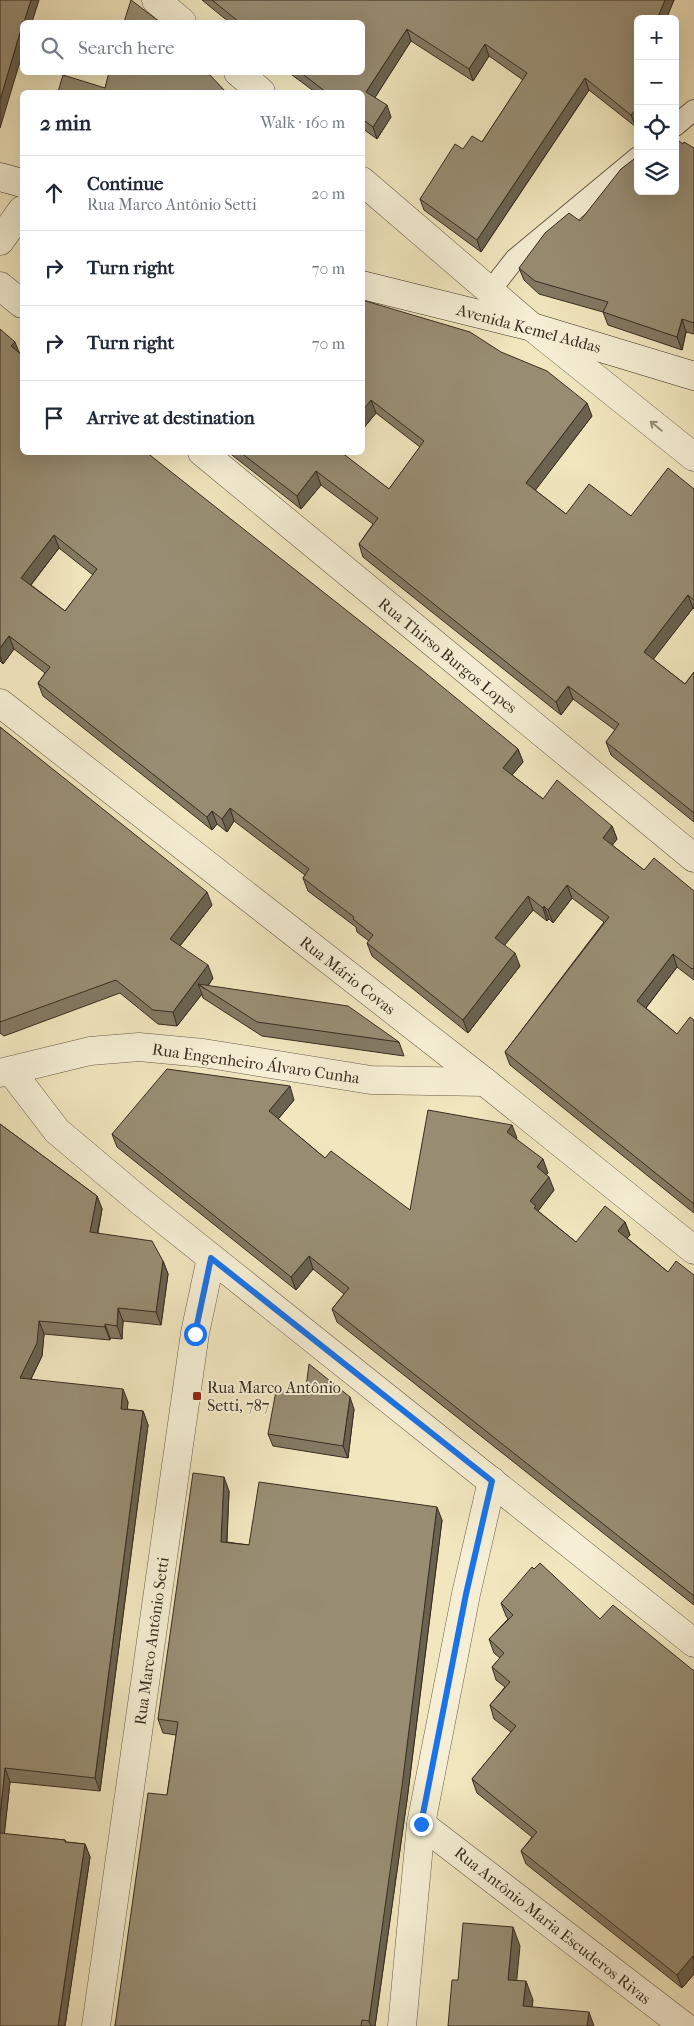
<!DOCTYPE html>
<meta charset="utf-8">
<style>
:root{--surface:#fff;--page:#f6f6f7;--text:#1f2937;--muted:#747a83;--line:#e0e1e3}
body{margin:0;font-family:"IM FELL French Canon",serif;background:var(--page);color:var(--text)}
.controls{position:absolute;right:15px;top:15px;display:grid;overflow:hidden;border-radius:8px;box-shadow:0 5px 20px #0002}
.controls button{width:45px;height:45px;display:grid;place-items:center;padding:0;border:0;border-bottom:1px solid var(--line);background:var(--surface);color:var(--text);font:25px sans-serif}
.stop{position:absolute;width:15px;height:15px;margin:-11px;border:4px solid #1a73e8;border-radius:50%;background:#fff}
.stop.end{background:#1a73e8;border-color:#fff;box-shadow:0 1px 5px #0008}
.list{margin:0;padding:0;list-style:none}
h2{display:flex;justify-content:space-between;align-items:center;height:65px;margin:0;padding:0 20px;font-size:21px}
h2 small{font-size:16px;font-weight:400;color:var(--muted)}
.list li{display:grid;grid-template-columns:32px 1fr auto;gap:15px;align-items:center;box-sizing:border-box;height:75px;padding:0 20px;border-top:1px solid var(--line)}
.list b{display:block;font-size:19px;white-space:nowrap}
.list p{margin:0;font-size:16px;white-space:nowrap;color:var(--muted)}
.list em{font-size:16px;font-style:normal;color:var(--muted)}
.icon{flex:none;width:28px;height:28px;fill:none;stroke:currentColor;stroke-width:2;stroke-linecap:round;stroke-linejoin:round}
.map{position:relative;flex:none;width:694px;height:2026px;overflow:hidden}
.search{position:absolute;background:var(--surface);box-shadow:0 5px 20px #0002;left:20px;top:20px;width:345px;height:55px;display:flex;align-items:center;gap:12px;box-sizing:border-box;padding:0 18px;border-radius:8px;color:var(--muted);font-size:19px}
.panel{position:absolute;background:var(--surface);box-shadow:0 5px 20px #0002;left:20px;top:90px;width:345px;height:365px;border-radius:8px}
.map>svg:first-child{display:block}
</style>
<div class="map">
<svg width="694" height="2026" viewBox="0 0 694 2026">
<rect width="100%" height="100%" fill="#f1e6be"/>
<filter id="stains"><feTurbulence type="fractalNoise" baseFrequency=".004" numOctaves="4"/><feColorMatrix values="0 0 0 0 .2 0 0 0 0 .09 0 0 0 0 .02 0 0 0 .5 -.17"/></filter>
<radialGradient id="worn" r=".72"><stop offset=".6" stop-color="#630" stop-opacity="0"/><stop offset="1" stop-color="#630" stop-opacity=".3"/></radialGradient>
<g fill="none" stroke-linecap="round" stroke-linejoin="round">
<!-- service casing -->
<g stroke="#665a49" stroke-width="22">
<g id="service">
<path d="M675 126 694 110"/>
<path d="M490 291 515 259 638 157"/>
</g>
</g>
<!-- minor casing -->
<g stroke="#665a49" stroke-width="29">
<g id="minor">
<path d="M156 0 182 22"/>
<path d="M238 72 261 92"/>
<path d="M362 181 532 327 694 457"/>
<path d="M0 241 22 210"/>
<path d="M0 286 22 304"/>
<path d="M202 452 694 858"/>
<path d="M0 703 485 1082 694 1250"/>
<path d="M11 1071 57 1131 139 1200 694 1643"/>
<path d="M0 1073 90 1051 139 1047 203 1053 371 1080 485 1082"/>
<path d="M421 1824 684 2026"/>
<path d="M96 2026 195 1333 211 1258"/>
<path d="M402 2026 421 1824 466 1594 492 1481"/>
</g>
</g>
<!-- secondary casing -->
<g stroke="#382c22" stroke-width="29">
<g id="secondary">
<path d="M0 177 22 183"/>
<path d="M362 285 532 327 694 376"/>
</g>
</g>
<!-- service -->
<use href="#service" stroke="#f6efd5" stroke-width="20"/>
<!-- minor -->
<use href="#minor" stroke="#f6efd5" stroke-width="28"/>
<!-- secondary -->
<use href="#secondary" stroke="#f6efd5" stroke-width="28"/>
</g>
<!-- wall -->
<g fill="#837963" stroke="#382c22" fill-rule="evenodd">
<path d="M202 0H674L666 19H638V124L636 127 589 90 481 252 424 210 420 199 463 149 482 142 523 80 489 56 473 81 411 41 375 97 391 117 377 139 362 128V92H315L288 72H362V22H229Z"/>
<path d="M683 144 694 148V334L686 332 682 350 608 325 603 312 539 294 524 280 519 268Z"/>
<path d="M362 300 592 416 535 490 566 514 631 516 694 489V609L693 608 653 659 685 684 694 672V822L611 755 606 742 615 730 573 699 561 715 363 557 359 544 373 524 321 485 301 509 228 452H345L344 455 389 489 420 447 376 413 362 430Z"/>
<path d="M0 329 19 352 518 749 523 762 512 775 543 799 612 826 617 839 612 845 644 870 694 891V980L677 967 646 1008 677 1034 694 1020V1213L510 1065 505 1052 604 922 572 898 553 923 549 919 547 921 533 910 504 945 520 966 468 1033 372 956 367 943 369 941 357 932 356 927 308 891 303 878 305 875 234 821 227 832 217 824 212 830 43 696 38 683 45 673 14 649 3 664 0 661ZM59 548 93 575 65 611 31 585Z"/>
<path d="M0 727 212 905 180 946 213 978 208 986 399 1042 404 1056 262 1036 203 998 202 994 177 1026 158 1024 120 993 4 1036 0 1033Z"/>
<path d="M294 1100 278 1119 325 1158 410 1210 517 1138 516 1139 548 1173 546 1175 554 1190 538 1211 576 1242 625 1222 630 1235 627 1238 668 1272 694 1275V1605L337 1322 332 1309 344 1294 313 1269 296 1290 117 1147 112 1134Z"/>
<path d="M0 1124 97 1196 102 1209 98 1233 163 1261 168 1274 161 1325 123 1321 122 1339 110 1338V1340L44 1334 42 1356 31 1379 128 1402 127 1409 143 1411 148 1425 100 1791 10 1782 4 1834 65 1840 66 1842 85 1844 90 1857 65 2026H0Z"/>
<path d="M354 1409 348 1458 273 1446 268 1434Z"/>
<path d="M229 1491 227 1542 249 1545 442 1520 407 1800 375 2026H115L167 1795 176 1735 163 1733 158 1719Z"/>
<path d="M501 1603 600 1619 694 1671V1974L682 1988 526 1864 521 1851 532 1837 477 1793 472 1779 511 1732 494 1719 490 1705 505 1687 496 1680 492 1667 500 1658 494 1653 489 1639 508 1619 506 1616Z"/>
</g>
<!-- shaded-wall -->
<g fill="#6a6350" stroke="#382c22">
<path d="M31 0H39L32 22H24Z"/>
<path d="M665 0H674L666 19H657Z"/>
<path d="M22 26V55L0 128V100Z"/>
<path d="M407 29 411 41 371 104 366 92Z"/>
<path d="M485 44 489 56 473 81 469 69Z"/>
<path d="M585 78 589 90 481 252 477 240Z"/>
<path d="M387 105 391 117 377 139 373 127Z"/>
<path d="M638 107V124L636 127 631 115Z"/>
<path d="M682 319 686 332 682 350 677 337Z"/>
<path d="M15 342 20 355 11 346Z"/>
<path d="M371 400 376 413 362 430V411Z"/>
<path d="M587 403 592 416 531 496 526 483Z"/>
<path d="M316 471 321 485 301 509 297 496Z"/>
<path d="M54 535 59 548 26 591 21 578Z"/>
<path d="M688 595 693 608 649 665 644 652Z"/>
<path d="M9 636 14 649 3 664 0 656V648Z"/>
<path d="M568 686 573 699 561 715 556 702Z"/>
<path d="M518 749 523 762 507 781 503 768Z"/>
<path d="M230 808 234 821 227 832 222 819Z"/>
<path d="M212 811 217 824 212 830 207 817Z"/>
<path d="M612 826 617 839 608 851 603 838Z"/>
<path d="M567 885 572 898 553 923 548 910Z"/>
<path d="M207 892 212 905 175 952 170 939Z"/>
<path d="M528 896 533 910 500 951 495 938Z"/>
<path d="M544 906 549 919 547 921 543 908Z"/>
<path d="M515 953 520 966 468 1033 463 1020Z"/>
<path d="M673 954 677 967 641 1014 637 1001Z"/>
<path d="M208 965 213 978 205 989 198 984 202 994 177 1026 173 1012Z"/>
<path d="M290 1086 294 1100 274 1124 269 1111Z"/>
<path d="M512 1125 517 1138 511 1145 507 1132Z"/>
<path d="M543 1159 548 1173 542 1180 537 1167Z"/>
<path d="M549 1177 554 1190 538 1211 541 1219 530 1201Z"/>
<path d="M97 1196 102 1209 95 1245 90 1232Z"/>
<path d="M625 1222 630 1235 622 1244 618 1231Z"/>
<path d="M309 1256 313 1269 296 1290 291 1277Z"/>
<path d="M163 1261 168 1274 161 1325 156 1312Z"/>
<path d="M118 1308 123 1321 122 1339 117 1326Z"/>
<path d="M39 1321 44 1334 42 1356 25 1391 20 1378Z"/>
<path d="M105 1324 110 1338V1340L105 1327Z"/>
<path d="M123 1389 128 1402 126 1422 121 1409Z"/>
<path d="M350 1397 354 1409 348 1458 343 1446Z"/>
<path d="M143 1411 148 1425 100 1791 95 1778Z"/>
<path d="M224 1477 229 1491 226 1555 221 1542Z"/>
<path d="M437 1507 442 1520 407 1800 375 2026H371L369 2021Z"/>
<path d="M5 1768 10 1782 3 1847 0 1839V1816Z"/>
<path d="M85 1844 90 1857 65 2026H58Z"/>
<path d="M513 1927 520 1946 515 1998 508 1980Z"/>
<path d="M693 1956 694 1959V1974L682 1988 677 1975Z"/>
<path d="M526 1981 533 2000 530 2024 523 2006Z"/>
<path d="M589 2012 594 2026H587Z"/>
</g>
<!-- building -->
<g fill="#988d73" stroke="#382c22" fill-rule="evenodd">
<path d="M0 0H31L24 22H22V26L0 100Z"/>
<path d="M131 0 160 22H124Z"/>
<path d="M212 0H665L657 19H638V107L631 115 585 78 477 240 420 199 455 144 463 149 472 136 482 142 527 73 485 44 469 69 407 29 366 92 387 105 373 127 362 119V92H326L300 72H362V22H239Z"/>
<path d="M109 72H207L226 92H58L63 75 105 88Z"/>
<path d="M675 138 683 144 684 142 694 148V323L682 319 677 337 603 312 608 302 535 281 519 268 545 233 569 213 580 221 621 169 638 156V191H675Z"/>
<path d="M362 300 470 332 501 352 547 371 587 403 526 483 566 514 589 484 631 516 668 468 694 489V600L688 595 644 652 685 684 694 672V813L606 742 619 724 568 686 556 702 359 544 378 518 316 471 297 496 240 452H341L389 489 424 441 371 400 362 411Z"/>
<path d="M0 329 15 342 11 346 22 355V452H146L422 670 518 749 503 768 543 799 557 780 612 826 603 838 644 870 654 858 694 891V967L692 969 673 954 637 1001 677 1034 690 1017 694 1020V1204L505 1052 609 917 567 885 548 910 544 906 543 908 528 896 495 938 515 953 463 1020 367 943 373 935 353 919 354 917 303 878 309 869 230 808 222 819 212 811 207 817 38 683 50 667 9 636 0 648ZM54 535 97 569 65 611 21 578Z"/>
<path d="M0 727 207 892 170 939 208 965 173 1012 153 1010 116 980 0 1022Z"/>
<path d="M198 984 348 1006 399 1042 257 1022Z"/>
<path d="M167 1069 290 1086 269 1111 325 1158 331 1151 410 1210 428 1110 512 1125 507 1132 543 1159 537 1167 549 1177 530 1201 536 1206 534 1208 576 1242 605 1206 625 1222 618 1231 668 1272 676 1261 694 1275V1596L332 1309 349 1288 309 1256 291 1277 112 1134Z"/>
<path d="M0 1124 97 1196 90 1232 152 1241 163 1261 156 1312 118 1308 117 1326 105 1324V1327L39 1321 37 1343 20 1378 123 1389 121 1409 143 1411 95 1778 5 1768 0 1816Z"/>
<path d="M309 1364 350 1397 343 1446 268 1434 276 1391 305 1395Z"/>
<path d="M193 1473 224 1477 221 1542 249 1545 259 1482 437 1507 402 1786 369 2021 362 2020 361 2026H115L148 1793 167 1795 178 1722 158 1719Z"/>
<path d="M540 1563 600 1619 613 1605 694 1671V1957L693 1956 677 1975 521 1851 537 1832 472 1779 516 1726 490 1705 510 1682 492 1667 504 1653 489 1639 513 1615 501 1603 532 1567 534 1569Z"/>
<path d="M0 1833 65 1840V1842L85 1844 58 2026H0Z"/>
<path d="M463 1923 513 1927 508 1980 526 1981 523 2006 589 2012 587 2026H448L452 1980H458Z"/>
</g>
<!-- one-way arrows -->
<defs><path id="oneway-shaft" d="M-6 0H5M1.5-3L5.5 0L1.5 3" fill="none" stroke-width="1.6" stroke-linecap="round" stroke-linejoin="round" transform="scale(1.25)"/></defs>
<use stroke="#978e7c" href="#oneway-shaft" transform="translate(656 426) rotate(-141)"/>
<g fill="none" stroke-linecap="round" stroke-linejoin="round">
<!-- route -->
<path stroke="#1a73e8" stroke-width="6" d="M195 1334 211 1258 492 1481 466 1594 421 1824"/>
</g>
<!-- markers -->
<rect fill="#8f2418" stroke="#f6efd5" stroke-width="2" x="192" y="1391" width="10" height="10" rx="2.5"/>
<g text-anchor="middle" stroke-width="4" stroke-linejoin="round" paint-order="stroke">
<!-- street labels -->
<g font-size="16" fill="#382c22" stroke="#f6efd5">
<text transform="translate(529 328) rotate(15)" y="6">Avenida Kemel Addas</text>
<text transform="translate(448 655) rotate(39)" y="6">Rua Thirso Burgos Lopes</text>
<text transform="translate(348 975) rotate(38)" y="6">Rua Mário Covas</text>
<text transform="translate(256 1063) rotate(8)" y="6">Rua Engenheiro Álvaro Cunha</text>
<text transform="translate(151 1641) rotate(-82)" y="6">Rua Marco Antônio Setti</text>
<text transform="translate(553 1925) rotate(38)" y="6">Rua Antônio Maria Escuderos Rivas</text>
</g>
<!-- poi labels -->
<g font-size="16" fill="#382c22" stroke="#f6efd5" text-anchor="start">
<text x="207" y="1393">Rua Marco Antônio<tspan x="207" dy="18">Setti, 787</tspan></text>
</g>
</g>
<rect width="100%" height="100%" filter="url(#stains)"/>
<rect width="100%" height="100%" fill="url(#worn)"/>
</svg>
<div class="controls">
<button>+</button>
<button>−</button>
<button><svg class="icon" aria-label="locate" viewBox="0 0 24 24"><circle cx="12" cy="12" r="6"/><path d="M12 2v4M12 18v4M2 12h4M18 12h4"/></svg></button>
<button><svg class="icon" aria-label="layers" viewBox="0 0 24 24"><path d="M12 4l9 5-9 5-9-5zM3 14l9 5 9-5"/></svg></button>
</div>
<div class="stop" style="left:195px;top:1334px"></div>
<div class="stop end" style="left:421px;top:1824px"></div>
<div class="search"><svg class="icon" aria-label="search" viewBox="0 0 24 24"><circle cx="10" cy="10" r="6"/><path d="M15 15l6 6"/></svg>Search here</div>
<section class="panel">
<h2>2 min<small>Walk · 160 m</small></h2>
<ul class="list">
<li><svg class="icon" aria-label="ahead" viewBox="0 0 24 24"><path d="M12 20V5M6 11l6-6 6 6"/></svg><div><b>Continue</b><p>Rua Marco Antônio Setti</p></div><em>20 m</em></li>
<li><svg class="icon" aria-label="right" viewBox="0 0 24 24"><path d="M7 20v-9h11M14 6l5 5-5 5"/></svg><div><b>Turn right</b></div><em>70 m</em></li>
<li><svg class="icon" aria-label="right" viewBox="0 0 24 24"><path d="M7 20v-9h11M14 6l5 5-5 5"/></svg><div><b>Turn right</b></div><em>70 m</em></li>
<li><svg class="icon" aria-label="arrive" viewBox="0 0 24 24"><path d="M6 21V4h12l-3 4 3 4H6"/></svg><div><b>Arrive at destination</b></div></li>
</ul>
</section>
</div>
